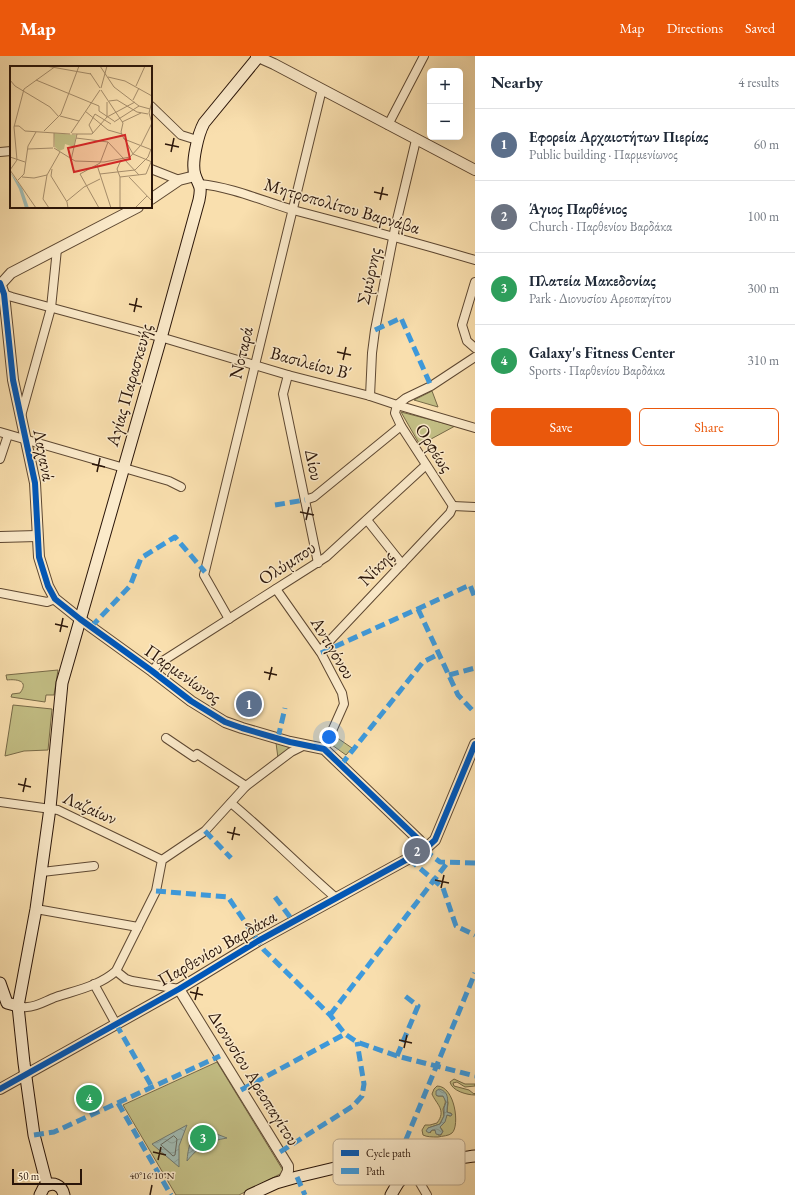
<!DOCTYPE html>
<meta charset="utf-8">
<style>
:root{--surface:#fff;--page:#f2f2f3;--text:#1f2937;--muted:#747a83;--line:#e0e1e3;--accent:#ea580c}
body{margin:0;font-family:"EB Garamond",serif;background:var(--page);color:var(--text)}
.controls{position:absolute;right:12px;top:12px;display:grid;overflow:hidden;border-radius:6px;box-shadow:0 4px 16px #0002}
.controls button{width:36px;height:36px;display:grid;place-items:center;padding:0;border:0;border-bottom:1px solid var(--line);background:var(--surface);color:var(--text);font:20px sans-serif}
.scale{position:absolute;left:12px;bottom:10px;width:70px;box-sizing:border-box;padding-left:4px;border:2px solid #2a1509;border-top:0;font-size:11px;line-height:14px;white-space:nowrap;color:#2a1509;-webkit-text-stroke:3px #fbeaca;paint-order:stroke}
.you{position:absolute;left:329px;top:681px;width:14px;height:14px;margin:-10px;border:3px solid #fff;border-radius:50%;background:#1a73e8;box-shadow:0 0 0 6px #1a73e833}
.badge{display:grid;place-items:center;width:26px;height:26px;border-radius:50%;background:var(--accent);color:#fff;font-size:13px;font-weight:700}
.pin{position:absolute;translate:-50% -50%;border:2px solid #fff;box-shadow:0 1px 4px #0006}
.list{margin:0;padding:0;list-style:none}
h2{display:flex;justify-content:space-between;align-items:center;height:52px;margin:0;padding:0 16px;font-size:17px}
h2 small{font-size:13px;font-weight:400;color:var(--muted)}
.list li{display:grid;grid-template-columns:26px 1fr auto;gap:12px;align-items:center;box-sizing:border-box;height:72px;padding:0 16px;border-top:1px solid var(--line)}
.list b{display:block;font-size:15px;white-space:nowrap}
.list p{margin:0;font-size:13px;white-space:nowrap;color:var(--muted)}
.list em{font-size:13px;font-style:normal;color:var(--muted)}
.actions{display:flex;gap:8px;padding:12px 16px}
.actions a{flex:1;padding:9px 0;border:1px solid var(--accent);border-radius:6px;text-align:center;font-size:14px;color:var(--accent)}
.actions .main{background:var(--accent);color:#fff}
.map{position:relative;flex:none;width:475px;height:1139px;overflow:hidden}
header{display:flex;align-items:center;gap:24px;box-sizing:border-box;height:56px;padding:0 20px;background:var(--accent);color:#fff}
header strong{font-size:19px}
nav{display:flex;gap:22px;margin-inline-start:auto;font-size:14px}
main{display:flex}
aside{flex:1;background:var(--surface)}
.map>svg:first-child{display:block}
</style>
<header>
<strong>Map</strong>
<nav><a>Map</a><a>Directions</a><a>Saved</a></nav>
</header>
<main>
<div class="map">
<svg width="475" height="1139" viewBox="0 0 475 1139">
<defs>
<pattern id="water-waves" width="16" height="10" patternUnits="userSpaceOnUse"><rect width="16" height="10" fill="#a0bbb3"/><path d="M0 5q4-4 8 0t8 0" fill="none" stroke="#8aa099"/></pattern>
</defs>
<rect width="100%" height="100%" fill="#f9dfae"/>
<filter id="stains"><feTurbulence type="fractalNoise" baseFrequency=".005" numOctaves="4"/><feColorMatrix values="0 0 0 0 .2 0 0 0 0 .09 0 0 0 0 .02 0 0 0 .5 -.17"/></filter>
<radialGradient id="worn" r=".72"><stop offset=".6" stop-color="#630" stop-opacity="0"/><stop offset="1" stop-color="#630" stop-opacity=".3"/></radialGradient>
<!-- green -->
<g fill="#c4c086" stroke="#776a48" fill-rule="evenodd">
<path d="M432 335 438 351 414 344Z"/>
<path d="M401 356 455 370 420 389Z"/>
<path d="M58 614 54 639H46L45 646 11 641 12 638 20 637C30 624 15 623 7 624L6 619Z"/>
<path d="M13 649 52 653 48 694 24 695 5 700Z"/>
<path d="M336 681 352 692 346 699 332 689Z"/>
<path d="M276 687 292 691 278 702Z"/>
<path d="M217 1006 284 1116 239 1139H176L123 1049Z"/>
<path d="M454 1023 465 1028H475V1030L465 1031 457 1026 453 1027 454 1030 469 1034 474 1038 475 1037V1039C467 1039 452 1035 450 1026Z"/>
<path d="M437 1030C455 1030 460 1070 452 1077 449 1080 442 1080 438 1081 432 1081 427 1081 423 1079L422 1074 425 1069H430L437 1067C447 1054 436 1048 432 1038L434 1033ZM446 1038 448 1047 447 1055 448 1057H451L452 1059 450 1060 447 1059 443 1068 440 1071 443 1075 441 1079H438L436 1077 435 1074H432L430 1077 428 1072 440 1068 444 1060 443 1053C445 1048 447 1045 443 1040H438L436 1039Z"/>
</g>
<!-- water -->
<g fill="url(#water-waves)" stroke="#71796f">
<path d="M439 1033C451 1036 447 1047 447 1056L452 1058 451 1060 447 1059 445 1066 440 1071 443 1076 440 1079 436 1078 435 1074H432L429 1077 426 1075 428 1072 440 1068 444 1060V1052L446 1046 443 1040H438L436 1039V1035Z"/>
<path d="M187 1069 179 1090V1111L152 1088Z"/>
<path d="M204 1076 214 1077 227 1082C209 1085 198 1091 187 1105 188 1093 190 1078 204 1076Z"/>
</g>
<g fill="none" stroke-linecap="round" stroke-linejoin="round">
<!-- shore -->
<path stroke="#65685e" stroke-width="1" d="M174 1080 177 1083 175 1099 173 1100 161 1089Z"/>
<!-- minor casing -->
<g stroke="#5e4832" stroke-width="10">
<g id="minor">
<path d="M151 50 181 79 197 84"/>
<path d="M388 69 424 0"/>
<path d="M0 96 11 95"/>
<path d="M151 113 179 124"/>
<path d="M200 128C231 131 263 145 293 154 354 170 415 186 475 204"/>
<path d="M475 226 462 269 467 285 475 292"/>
<path d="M0 237 12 241 167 283 288 319 370 340 397 349 475 372"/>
<path d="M288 319 283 338 318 507"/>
<path d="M370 340 372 297 375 274 395 172 416 84"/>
<path d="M397 349 395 357 401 370 453 450"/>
<path d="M397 349 406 342 431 330 475 301"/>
<path d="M21 360 51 252 57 193"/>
<path d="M0 376 169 425 181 431"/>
<path d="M0 403 8 379"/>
<path d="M305 444 314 441 401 370"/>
<path d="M453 450 475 451"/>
<path d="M367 464 402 508"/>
<path d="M276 533 321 597 342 637 344 648 324 693"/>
<path d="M0 537 47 546 55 543"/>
<path d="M229 563 204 519 322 33"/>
<path d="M320 595 450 457 453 450"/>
<path d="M152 615 158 608 326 501 426 409"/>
<path d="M166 682 194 701 197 698 246 730"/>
<path d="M0 746 58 754 162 804"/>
<path d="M231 747C267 777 300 811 336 842"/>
<path d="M42 816 94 810"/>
<path d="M36 853 138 871"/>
<path d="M116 915 126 923 132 925 179 933"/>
<path d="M94 928 116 968"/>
<path d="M18 950C21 950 24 952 27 951 37 951 47 944 56 941 77 934 99 930 116 915L156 835 162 804 205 775 246 730 291 696 305 689"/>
<path d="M413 1115 427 1139"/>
</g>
</g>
<!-- tertiary casing -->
<g stroke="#5e4832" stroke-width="12">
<g id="tertiary">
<path d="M256 0 274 8 475 114"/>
<path d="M151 143 179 124 195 120"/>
<path d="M0 227 4 238 13 324 35 427 39 501 48 530 55 543 80 563 152 615 191 645 225 666 242 672 290 686 324 693 419 784 424 794"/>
<path d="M1 228 11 217 138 151"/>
<path d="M0 481 37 480"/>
<path d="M179 933 288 1110V1115L283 1125"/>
<path d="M0 1033 179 933 258 885 424 794 435 784 475 688"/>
</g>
</g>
<!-- secondary casing -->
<g stroke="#2a1509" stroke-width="13">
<g id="secondary">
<path d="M0 927 7 947 18 950"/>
<path d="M400 1098C403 1107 403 1114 401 1124"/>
<path d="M47 1129 34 1079 24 1007 18 950 36 853 50 752 62 627 161 282 199 144C202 129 199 131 195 119 191 107 198 78 204 67L259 0"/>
<path d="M40 1139 44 1131C53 1125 62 1129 64 1139"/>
<path d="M250 1139 276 1127 297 1121 389 1099H408L438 1105"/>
<path d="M391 1139C394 1134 397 1128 401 1123 417 1106 453 1103 475 1100"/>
</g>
</g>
<!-- minor -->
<use href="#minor" stroke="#fbeaca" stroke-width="8"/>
<!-- tertiary -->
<use href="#tertiary" stroke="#fbeaca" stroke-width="10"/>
<!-- secondary -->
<use href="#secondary" stroke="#fbeaca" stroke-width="11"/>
<!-- quiet -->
<g stroke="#3d9add" stroke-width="5" stroke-dasharray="10 5" stroke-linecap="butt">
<path d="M375 274 401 262 431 330"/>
<path d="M275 449 305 444"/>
<path d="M418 553 458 639 475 657"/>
<path d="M91 571 130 530 141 502 175 481 205 516"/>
<path d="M321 597 470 529 475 542"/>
<path d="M449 619 475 612"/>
<path d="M278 682 285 652"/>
<path d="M341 709 423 606 439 598"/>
<path d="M205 775 231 802"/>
<path d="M424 794 440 806 475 807"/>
<path d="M409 803 443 832 456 870 475 879"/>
<path d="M156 835 228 841 264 894 330 959 345 978 357 986 397 1000 475 1020"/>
<path d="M275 841 293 865"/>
<path d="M330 959 448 806"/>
<path d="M116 968 152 1031"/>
<path d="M397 1000 418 950 405 940"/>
<path d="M241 1034 345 978"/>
<path d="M118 1047 171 1139"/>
<path d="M34 1079 54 1076 220 1000"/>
<path d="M280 1096 353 1050 362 1040 364 1028 357 986"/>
<path d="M400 1098 475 917"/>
<path d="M297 1121 305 1139"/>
</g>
<!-- cycleway casing -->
<g stroke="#fbeaca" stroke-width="8">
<g id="cycleway">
<path d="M0 227 4 238 13 324 35 427 39 501 48 530 55 543 80 563 152 615 191 645 225 666 242 672 290 686 324 693 419 784 424 794"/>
<path d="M0 1033 179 933 258 885 424 794 435 784 475 688"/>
</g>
</g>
<!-- cycleway -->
<use href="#cycleway" stroke="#0057b8" stroke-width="6"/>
</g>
<!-- ticks -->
<path fill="none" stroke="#2a1509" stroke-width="1.5" d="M165 88 179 91M171 96 174 82M374 136 388 139M380 144 383 131M129 248 142 251M134 256 137 242M337 296 351 299M343 304 346 291M92 408 105 411M97 416 100 402M300 456 314 459M306 464 309 451M55 568 68 571M60 576 63 562M264 616 277 619M269 624 272 611M18 728 31 731M23 736 26 722M227 776 240 779M232 784 235 771M435 824 449 827M441 832 444 819M190 936 203 939M195 944 198 931M399 984 412 987M404 992 407 979M153 1096 166 1099M158 1104 161 1091M150 1139 152 1129"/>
<g text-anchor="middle" stroke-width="3" stroke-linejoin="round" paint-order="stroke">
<!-- street labels -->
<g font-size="18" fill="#2a1509" stroke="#fbeaca">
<text transform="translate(342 150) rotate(16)" y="6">Μητροπολίτου Βαρνάβα</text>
<text transform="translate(369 220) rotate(-78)" y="6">Σμύρνης</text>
<text transform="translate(241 297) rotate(-77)" y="6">Νοταρά</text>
<text transform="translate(311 307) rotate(15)" y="6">Βασιλείου Β΄</text>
<text transform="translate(129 329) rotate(-74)" y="6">Αγίας Παρασκευής</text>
<text transform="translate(434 392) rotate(57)" y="6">Ορφέως</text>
<text transform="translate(44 399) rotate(79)" y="6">Λαχανά</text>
<text transform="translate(314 409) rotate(78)" y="6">Δίου</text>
<text transform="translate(287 507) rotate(-33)" y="6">Ολύμπου</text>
<text transform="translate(376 512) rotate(-46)" y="6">Νίκης</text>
<text transform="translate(333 592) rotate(59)" y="6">Αντιγόνου</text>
<text transform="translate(183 618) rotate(35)" y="6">Παρμενίωνος</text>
<text transform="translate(90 752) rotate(24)" y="6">Λαζαίων</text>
<text transform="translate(217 892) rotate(-30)" y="6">Παρθενίου Βαρδάκα</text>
<text transform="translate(254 1022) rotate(58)" y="6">Διονυσίου Αρεοπαγίτου</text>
</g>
</g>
<!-- overview -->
<g transform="translate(10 10)">
<rect width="142" height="142" fill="#f9dfae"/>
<path d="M44 67 66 69 64 81 55 78 54 83 49 85 45 81Z" fill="#c4c086"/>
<path d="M0 106 12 122 19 142H15L9 123Z" fill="#a0bbb3"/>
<path fill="none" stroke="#a68e6c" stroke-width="1" d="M36 0 81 8M90 0 104 21 129 40 140 43M80 7 90 22M98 11 115 15 142 30M0 14 5 20 40 41 49 51M26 14 89 40M126 20 135 0M91 22 97 0M91 24 113 57 111 66 114 73 142 84M123 34 129 22M99 35 107 34 127 46 138 48M97 36V51M89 40V45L104 55M75 45 98 64 112 68M139 47 142 35M50 50 69 55M104 56 129 40M112 56 131 47M4 60H9L15 65 60 68M4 61 7 94 0 104 26 142M4 61 14 23 46 0M34 65 51 48 69 0M61 67 90 24M83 67 79 59 85 48 101 58M62 68H82L97 51 125 36M66 72 98 76M114 72 123 88 142 96M98 76 129 109M44 81V67M44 82 65 95 94 96 120 91 131 79 142 57 139 47M18 83 43 82M0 91 15 96M61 94 67 68M87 99 101 142M42 103 41 110 57 136 58 142M107 106 125 104 138 91 141 83M90 108 107 106M37 109 33 133 39 142M12 111 24 112 37 109 50 86M110 111 136 108 141 96M119 111 142 135M8 114 14 108 18 80 26 66M57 135 74 121 90 113M89 142 70 108 90 97 98 76M110 142V111L107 103 111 94M125 142 137 130"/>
<path fill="#d62828" fill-opacity="0.15" stroke="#d62828" stroke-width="2" d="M115 69 120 93 64 106 58 82Z"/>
<rect width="142" height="142" fill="none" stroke="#2a1509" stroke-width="2"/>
</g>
<!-- legend -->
<rect x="333" y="1083" width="132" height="46" rx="6" fill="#fbeaca" stroke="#bcaa90" stroke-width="1"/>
<rect x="341" y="1094" width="18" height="6" fill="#0057b8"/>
<rect x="341" y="1112" width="18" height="6" fill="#3d9add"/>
<g font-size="11" fill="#2a1509">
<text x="366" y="1101">Cycle path</text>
<text x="366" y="1119">Path</text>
</g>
<g font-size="10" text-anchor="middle" fill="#2a1509" stroke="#fbeaca" stroke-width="3" stroke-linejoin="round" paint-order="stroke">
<text x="152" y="1123">40°16'10"N</text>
</g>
<rect width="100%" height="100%" filter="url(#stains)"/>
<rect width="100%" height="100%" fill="url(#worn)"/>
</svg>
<div class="controls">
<button>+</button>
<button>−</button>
</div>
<div class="scale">50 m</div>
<div class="you"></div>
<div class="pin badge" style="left:249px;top:648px;background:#5c6f8a">1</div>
<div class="pin badge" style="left:417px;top:795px;background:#6b7280">2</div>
<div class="pin badge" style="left:203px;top:1082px;background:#2e9e5b">3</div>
<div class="pin badge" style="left:89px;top:1042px;background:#2e9e5b">4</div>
</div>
<aside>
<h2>Nearby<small>4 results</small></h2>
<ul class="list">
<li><span class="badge" style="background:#5c6f8a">1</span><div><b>Εφορεία Αρχαιοτήτων Πιερίας</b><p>Public building · Παρμενίωνος</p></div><em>60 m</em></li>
<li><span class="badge" style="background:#6b7280">2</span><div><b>Άγιος Παρθένιος</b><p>Church · Παρθενίου Βαρδάκα</p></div><em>100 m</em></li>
<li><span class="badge" style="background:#2e9e5b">3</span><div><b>Πλατεία Μακεδονίας</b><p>Park · Διονυσίου Αρεοπαγίτου</p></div><em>300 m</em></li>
<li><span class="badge" style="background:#2e9e5b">4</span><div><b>Galaxy's Fitness Center</b><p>Sports · Παρθενίου Βαρδάκα</p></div><em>310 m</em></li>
</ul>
<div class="actions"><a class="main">Save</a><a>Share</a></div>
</aside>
</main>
